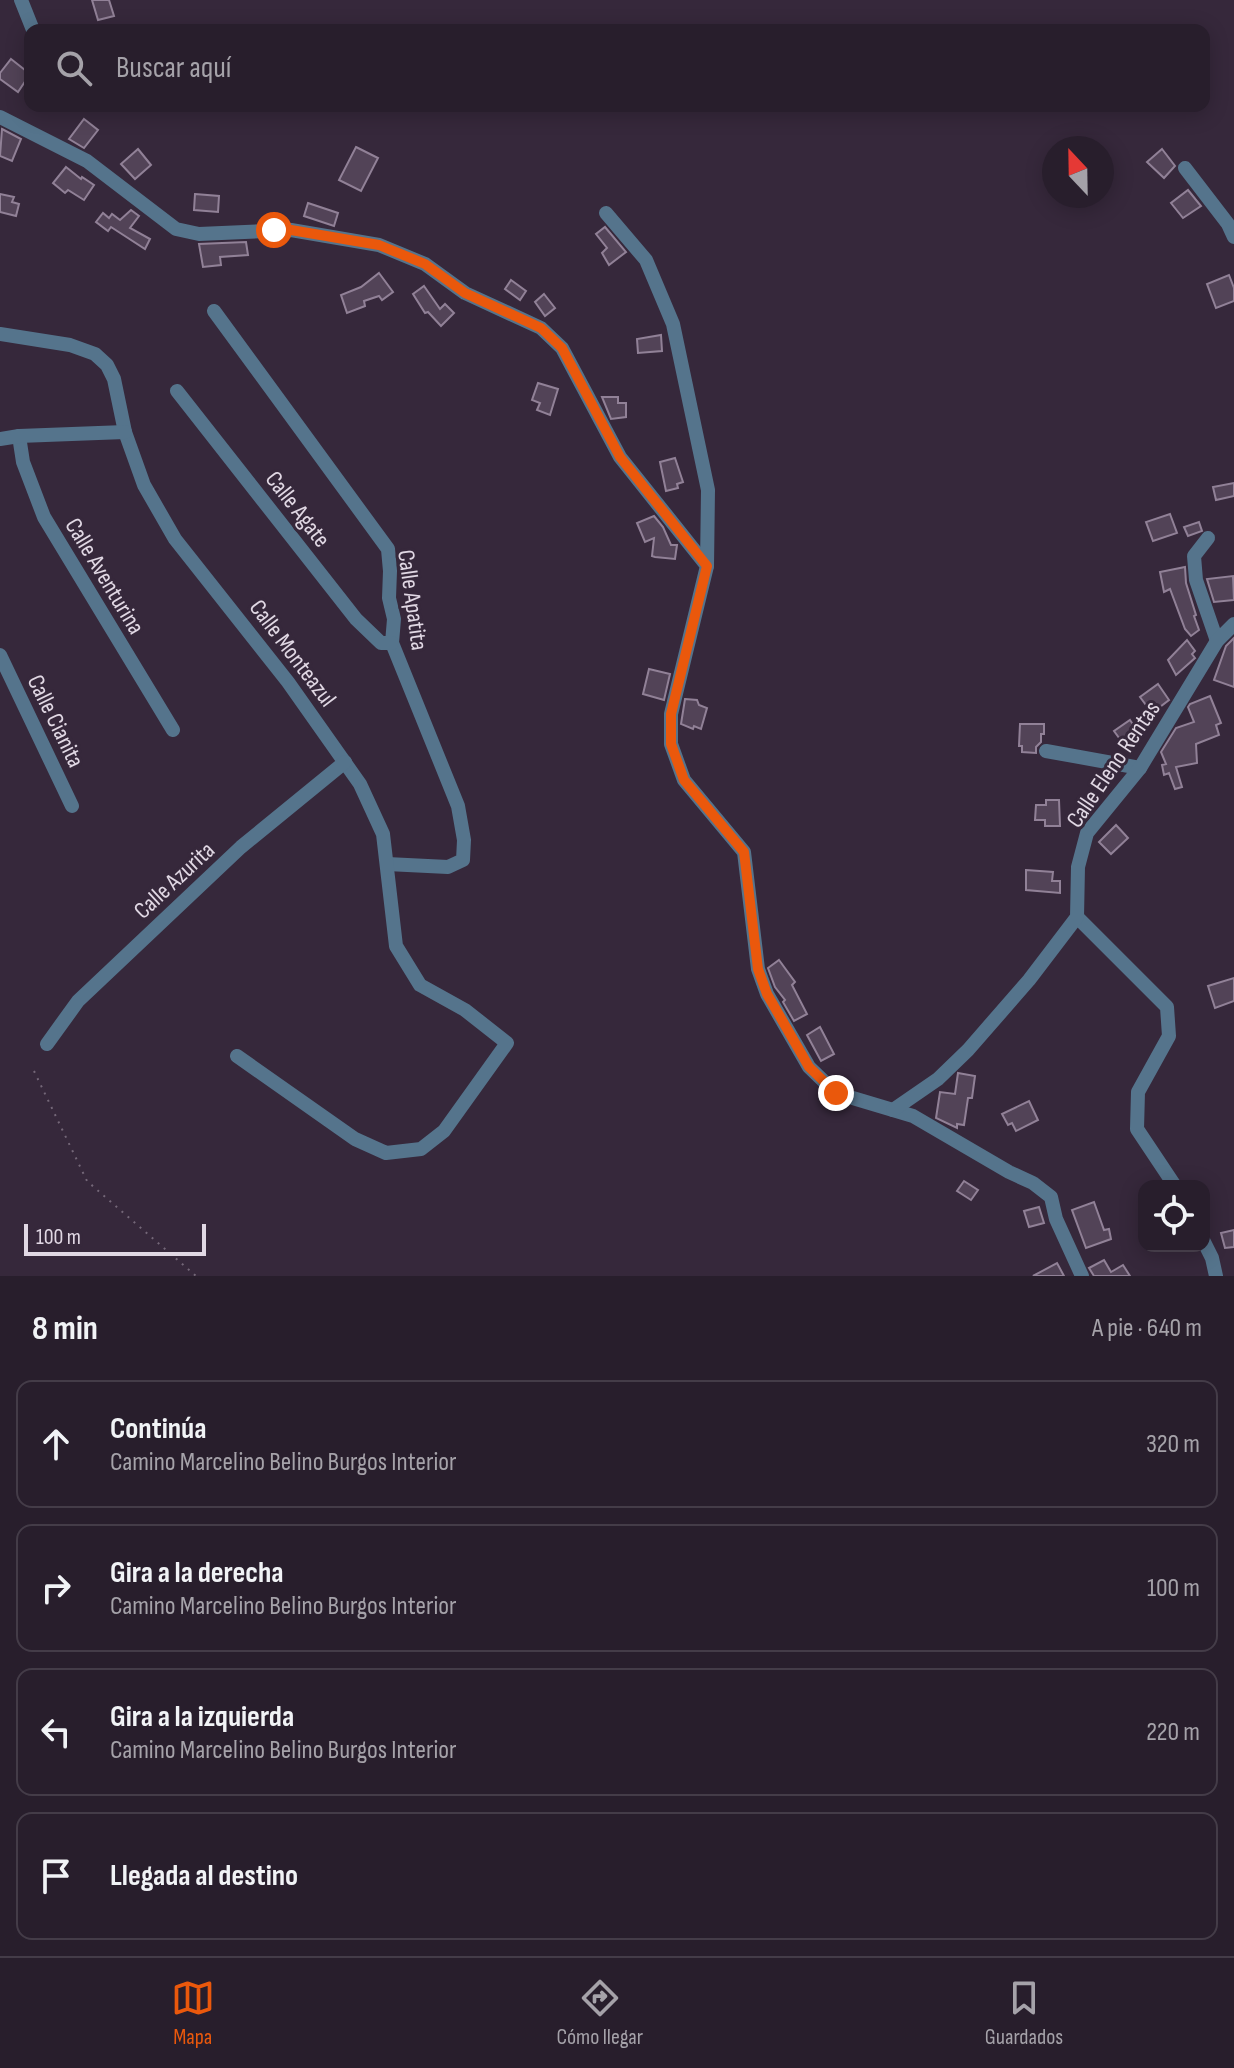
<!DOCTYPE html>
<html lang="es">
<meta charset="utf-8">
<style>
:root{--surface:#281e2c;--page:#342b38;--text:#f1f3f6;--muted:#a5a2a9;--line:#443c48;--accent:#ea580c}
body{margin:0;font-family:"Sofia Sans Condensed",sans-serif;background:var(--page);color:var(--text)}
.controls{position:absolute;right:24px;bottom:24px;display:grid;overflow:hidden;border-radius:16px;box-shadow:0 4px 20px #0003}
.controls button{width:72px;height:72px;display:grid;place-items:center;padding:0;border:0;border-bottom:2px solid var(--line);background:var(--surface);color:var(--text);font:40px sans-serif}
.compass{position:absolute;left:1042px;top:136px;width:72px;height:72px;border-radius:50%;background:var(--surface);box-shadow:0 4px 20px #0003;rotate:338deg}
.scale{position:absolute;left:24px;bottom:20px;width:182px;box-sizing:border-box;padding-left:8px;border:4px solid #e1d8e4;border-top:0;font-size:22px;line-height:28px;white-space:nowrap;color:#e1d8e4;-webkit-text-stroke:6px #36283b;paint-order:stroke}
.stop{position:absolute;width:24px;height:24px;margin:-18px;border:6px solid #ea580c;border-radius:50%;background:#fff}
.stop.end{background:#ea580c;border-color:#fff;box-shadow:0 2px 8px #0008}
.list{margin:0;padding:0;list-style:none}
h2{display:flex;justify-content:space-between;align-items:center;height:104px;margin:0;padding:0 32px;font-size:34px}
h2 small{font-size:26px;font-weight:400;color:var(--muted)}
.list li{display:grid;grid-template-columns:52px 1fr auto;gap:24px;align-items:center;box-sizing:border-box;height:128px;margin:0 16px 16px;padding:0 16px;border:2px solid var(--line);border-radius:16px}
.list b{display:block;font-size:30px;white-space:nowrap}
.list p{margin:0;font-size:26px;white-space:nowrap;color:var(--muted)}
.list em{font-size:26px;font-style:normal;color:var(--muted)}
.icon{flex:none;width:44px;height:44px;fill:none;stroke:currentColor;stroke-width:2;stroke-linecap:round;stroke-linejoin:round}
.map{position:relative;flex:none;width:1234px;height:1276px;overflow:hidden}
.search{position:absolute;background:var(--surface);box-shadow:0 4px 20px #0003;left:24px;right:24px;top:24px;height:88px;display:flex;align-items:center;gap:20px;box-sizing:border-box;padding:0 28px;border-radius:16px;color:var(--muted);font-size:30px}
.sheet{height:680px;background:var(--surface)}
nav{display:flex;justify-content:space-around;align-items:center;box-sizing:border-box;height:112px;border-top:2px solid var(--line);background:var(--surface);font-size:22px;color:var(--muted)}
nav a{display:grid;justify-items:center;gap:4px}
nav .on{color:var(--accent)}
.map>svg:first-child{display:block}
</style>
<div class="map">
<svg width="1234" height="1276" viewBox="0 0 1234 1276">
<rect width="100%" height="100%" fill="#36283b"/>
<!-- building -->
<g fill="#524357" stroke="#918197" stroke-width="2">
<path d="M92 0H109L114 16 98 20Z"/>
<path d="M11 59 30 74 18 92 0 79V73Z"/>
<path d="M84 119 98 130 84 148 69 139Z"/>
<path d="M2 129 21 139 12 161 0 156Z"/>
<path d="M356 147 378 158 361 191 339 180Z"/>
<path d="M138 149 151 165 135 179 121 164Z"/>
<path d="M1162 149 1175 166 1164 178 1147 162Z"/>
<path d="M66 167 81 179 82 177 94 185 84 200 68 190 65 193 53 183Z"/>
<path d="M1188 190 1201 206 1183 218 1171 203Z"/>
<path d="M0 194 14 197 12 202 19 204 16 216 0 212Z"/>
<path d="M195 194 219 196 218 212 194 210Z"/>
<path d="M308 203 338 213 334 226 304 216Z"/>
<path d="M131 210 139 216 130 228 150 239 145 249 111 227 108 231 96 222 103 213 109 218 112 214 120 220Z"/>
<path d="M605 227 626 252 609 265 602 253 607 248 596 234Z"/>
<path d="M246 242 248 255 220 257 221 265 203 267 199 244Z"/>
<path d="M379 273 393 292 382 300 379 296 364 301 365 306 347 313 341 295 361 287Z"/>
<path d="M1229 275 1234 288V301L1216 308 1207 284Z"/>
<path d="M511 280 526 291 520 300 505 289Z"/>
<path d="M424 286 440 309 445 304 454 313 441 326 428 312 425 313 413 294Z"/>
<path d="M544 294 555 308 545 316 535 302Z"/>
<path d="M661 335 662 351 638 353 637 339Z"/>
<path d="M538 383 558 389 550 415 537 410 540 403 532 400Z"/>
<path d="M602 397H618V403H626V417L611 419Z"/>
<path d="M675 458 683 482 677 484 678 488 666 491 660 462Z"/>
<path d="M1234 483V496L1216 500 1213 487Z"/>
<path d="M1170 514 1177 533 1153 541 1146 522Z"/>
<path d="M654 516 663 527 671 545H677L675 559 655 557 652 556 654 538 645 542 637 523Z"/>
<path d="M1199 522 1202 531 1188 536 1184 527Z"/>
<path d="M1185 567 1186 583 1196 615 1194 616 1199 630 1191 636 1185 629 1170 589 1164 592 1160 572Z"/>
<path d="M1233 576 1234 600 1214 602 1207 579Z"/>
<path d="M1234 638V687L1214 680 1226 646Z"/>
<path d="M1187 640 1195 651 1192 654 1195 658 1176 675 1168 660Z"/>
<path d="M649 669 670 674 664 700 643 694Z"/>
<path d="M1158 684 1169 700 1152 713 1140 697Z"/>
<path d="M1210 696 1221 723 1216 725 1219 735 1196 744 1197 763 1176 767 1182 787 1175 789 1169 773 1164 775 1162 765 1166 764 1161 752 1176 728 1194 722 1188 707 1190 704Z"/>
<path d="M685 699 697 700 699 705 707 708 701 729 694 726 693 729 681 724Z"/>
<path d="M1130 720 1138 732 1122 742 1114 731Z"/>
<path d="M1020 724H1044V734H1041V742L1036 747V753L1022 752V746H1019Z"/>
<path d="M1046 800H1059L1060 826H1045V820H1035L1036 805H1046Z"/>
<path d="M1116 825 1128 838 1111 854 1099 842Z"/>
<path d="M1026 870 1053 872 1052 881H1060V893L1026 890Z"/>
<path d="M779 960 795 982 792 985 807 1014 794 1021 783 1002 785 1000 775 987 768 968Z"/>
<path d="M1234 978V1001L1215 1008 1208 986Z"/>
<path d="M820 1027 834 1054 821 1061 807 1035Z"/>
<path d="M958 1073 975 1076 972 1098H968L964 1125 957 1124V1128L936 1118 940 1092 955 1094Z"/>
<path d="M1029 1101 1038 1120 1016 1131 1012 1123 1008 1125 1002 1114Z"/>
<path d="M964 1181 978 1190 971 1200 957 1191Z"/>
<path d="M1094 1202 1104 1230 1109 1229 1111 1239 1086 1248 1072 1210Z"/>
<path d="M1039 1207 1044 1223 1029 1227 1024 1211Z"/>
<path d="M1234 1230V1247L1225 1248 1221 1233Z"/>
<path d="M1104 1260 1111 1272 1123 1265 1130 1276H1094L1089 1268Z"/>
<path d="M1057 1263 1064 1276H1033Z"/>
</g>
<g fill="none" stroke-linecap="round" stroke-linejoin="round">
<!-- path -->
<path stroke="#746778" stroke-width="2" stroke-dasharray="2 6" stroke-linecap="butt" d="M34 1071 87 1181 196 1276"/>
<!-- minor -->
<g stroke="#55748c" stroke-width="14">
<path d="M21 0 33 30"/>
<path d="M0 117 87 161 176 229 199 234 291 230 379 245 425 264 465 293 541 328 562 348 620 457 707 566 671 714V744L684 780 744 852 758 969 767 994 809 1067 836 1093 913 1116 1009 1172 1033 1183 1051 1197 1056 1219 1082 1276"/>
<path d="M1185 168 1228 224 1234 237"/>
<path d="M606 213 646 260 673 324 708 490 707 566"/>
<path d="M214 311 388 549 390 571 389 598 394 619 392 643 458 806 464 840 463 860 448 867 387 864"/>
<path d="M0 334 70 345 95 354 107 365 114 379 125 432 144 485 175 539 288 682 360 784 383 834 396 946 420 985 465 1010 507 1043 444 1131 421 1149 386 1153 355 1139 237 1056"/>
<path d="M177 391 356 619 381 643H392"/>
<path d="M19 436 23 462 44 517 173 730"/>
<path d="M0 439 19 436 125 432"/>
<path d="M1208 538 1194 556 1196 580 1217 641"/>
<path d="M0 655 72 806"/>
<path d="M1046 751 1140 768"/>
<path d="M1077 917 1167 1007 1169 1036 1138 1092 1137 1129 1175 1186"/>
<path d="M47 1044 78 1001 241 847 345 762"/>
<path d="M893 1110 938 1079 968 1050 1029 980 1077 917 1078 867 1087 833 1140 768 1217 641 1234 624"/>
<path d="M1204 1242 1212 1258 1216 1276"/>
</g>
</g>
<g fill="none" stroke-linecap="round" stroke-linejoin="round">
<!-- route -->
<path stroke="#ea580c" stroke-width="10" d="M274 230H291L379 245 425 264 465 293 541 328 562 348 620 457 707 566 671 714V744L684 780 744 852 758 969 767 994 809 1067 836 1093"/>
</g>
<g text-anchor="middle" stroke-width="6" stroke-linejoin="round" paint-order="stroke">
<!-- street labels -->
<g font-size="24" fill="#e1d8e4" stroke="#36283b">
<text transform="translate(298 509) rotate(52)" y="8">Calle Agate</text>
<text transform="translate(105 576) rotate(59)" y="8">Calle Aventurina</text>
<text transform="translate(413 600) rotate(82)" y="8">Calle Apatita</text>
<text transform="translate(293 653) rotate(53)" y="8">Calle Monteazul</text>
<text transform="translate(56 721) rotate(64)" y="8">Calle Cianita</text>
<text transform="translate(1113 764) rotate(-56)" y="8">Calle Eleno Rentas</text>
<text transform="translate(174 880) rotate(-43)" y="8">Calle Azurita</text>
</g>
</g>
</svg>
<div class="controls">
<button><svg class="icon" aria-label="locate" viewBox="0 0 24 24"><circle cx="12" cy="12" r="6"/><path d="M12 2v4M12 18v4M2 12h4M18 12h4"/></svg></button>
</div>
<svg class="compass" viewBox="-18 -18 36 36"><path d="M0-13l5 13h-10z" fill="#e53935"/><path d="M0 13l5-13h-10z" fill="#a5a2a9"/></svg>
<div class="scale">100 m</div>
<div class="stop" style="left:274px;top:230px"></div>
<div class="stop end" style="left:836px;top:1093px"></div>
<div class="search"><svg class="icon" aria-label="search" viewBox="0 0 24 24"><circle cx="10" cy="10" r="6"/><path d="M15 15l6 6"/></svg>Buscar aquí</div>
</div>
<section class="sheet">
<h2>8 min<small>A pie · 640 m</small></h2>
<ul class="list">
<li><svg class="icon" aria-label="ahead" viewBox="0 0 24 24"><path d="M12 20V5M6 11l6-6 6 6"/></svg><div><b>Continúa</b><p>Camino Marcelino Belino Burgos Interior</p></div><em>320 m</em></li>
<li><svg class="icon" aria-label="right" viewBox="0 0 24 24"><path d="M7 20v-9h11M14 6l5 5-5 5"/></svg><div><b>Gira a la derecha</b><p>Camino Marcelino Belino Burgos Interior</p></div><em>100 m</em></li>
<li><svg class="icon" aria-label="left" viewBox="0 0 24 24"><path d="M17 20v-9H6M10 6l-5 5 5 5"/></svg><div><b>Gira a la izquierda</b><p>Camino Marcelino Belino Burgos Interior</p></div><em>220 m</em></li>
<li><svg class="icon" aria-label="arrive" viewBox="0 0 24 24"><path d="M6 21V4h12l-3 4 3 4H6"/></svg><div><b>Llegada al destino</b></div></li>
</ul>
</section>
<nav>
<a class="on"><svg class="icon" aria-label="map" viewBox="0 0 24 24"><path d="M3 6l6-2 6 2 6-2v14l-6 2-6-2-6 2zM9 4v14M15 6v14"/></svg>Mapa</a>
<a><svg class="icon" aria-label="directions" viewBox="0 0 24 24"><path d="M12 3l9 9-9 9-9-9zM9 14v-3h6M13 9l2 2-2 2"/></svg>Cómo llegar</a>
<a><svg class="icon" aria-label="saved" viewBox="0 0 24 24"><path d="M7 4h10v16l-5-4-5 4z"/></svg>Guardados</a>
</nav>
